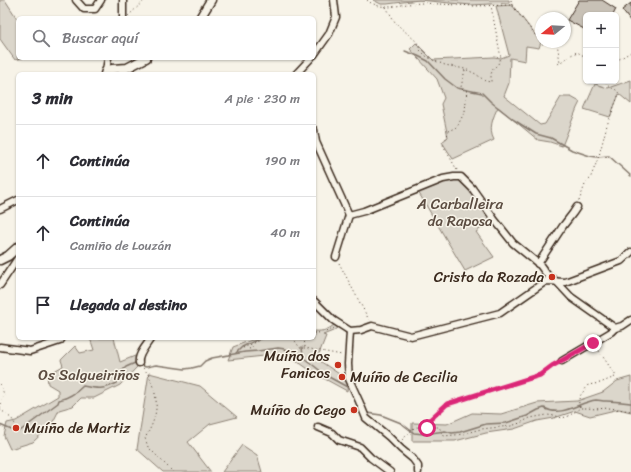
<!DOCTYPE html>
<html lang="es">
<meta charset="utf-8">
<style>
:root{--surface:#fff;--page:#f2f2f3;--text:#2b2b33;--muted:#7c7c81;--line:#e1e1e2}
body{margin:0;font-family:Sriracha,sans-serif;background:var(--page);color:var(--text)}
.controls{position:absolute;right:12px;top:12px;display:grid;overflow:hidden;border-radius:6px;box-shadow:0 1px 3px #0004}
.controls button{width:36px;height:36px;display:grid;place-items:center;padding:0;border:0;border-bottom:1px solid var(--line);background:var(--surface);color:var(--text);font:20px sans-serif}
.compass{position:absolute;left:535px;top:12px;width:36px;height:36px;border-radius:50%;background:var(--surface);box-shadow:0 1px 3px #0004;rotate:252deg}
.stop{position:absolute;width:12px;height:12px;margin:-9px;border:3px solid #db2777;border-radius:50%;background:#fff}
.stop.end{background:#db2777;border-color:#fff;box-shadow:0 1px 4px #0008}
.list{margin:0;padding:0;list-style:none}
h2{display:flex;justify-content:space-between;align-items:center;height:52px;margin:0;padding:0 16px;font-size:17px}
h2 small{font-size:13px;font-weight:400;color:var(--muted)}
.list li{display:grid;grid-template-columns:26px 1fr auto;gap:12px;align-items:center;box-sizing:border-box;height:72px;padding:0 16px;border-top:1px solid var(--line)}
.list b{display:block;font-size:15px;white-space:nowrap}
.list p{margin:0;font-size:13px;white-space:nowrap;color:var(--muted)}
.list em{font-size:13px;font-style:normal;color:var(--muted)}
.icon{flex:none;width:22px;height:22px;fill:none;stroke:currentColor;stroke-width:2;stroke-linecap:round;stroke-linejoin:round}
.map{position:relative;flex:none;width:631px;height:472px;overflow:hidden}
.search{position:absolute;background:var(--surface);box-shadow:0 1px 3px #0004;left:16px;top:16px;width:300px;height:44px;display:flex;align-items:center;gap:10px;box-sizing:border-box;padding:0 14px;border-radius:6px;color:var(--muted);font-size:15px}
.panel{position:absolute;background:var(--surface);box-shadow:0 1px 3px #0004;left:16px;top:72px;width:300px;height:268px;border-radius:6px}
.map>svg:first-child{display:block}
</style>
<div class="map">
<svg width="631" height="472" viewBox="0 0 631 472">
<rect width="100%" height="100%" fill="#f7f3e8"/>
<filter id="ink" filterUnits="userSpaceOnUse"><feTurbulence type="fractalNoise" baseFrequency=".025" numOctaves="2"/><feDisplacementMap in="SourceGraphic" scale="8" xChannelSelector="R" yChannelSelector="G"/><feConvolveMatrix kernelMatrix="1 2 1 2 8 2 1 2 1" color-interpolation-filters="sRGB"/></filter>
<g filter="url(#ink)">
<!-- green -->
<g fill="#dbd6cb" stroke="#8b8074">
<path d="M0 0H5L18 20V58H23L15 60 0 39Z"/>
<path d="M373 0H509V3L471 5 419 0 387 4H381Z"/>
<path d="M512 5 541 42 539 48 526 46 525 61 510 58 509 83 504 96 540 125 545 124 561 97H571L580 102 577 108 562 146 550 142 538 140 498 107C493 117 488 129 494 140L453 159 442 142 448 137 441 104 444 98 437 79 410 49 416 43 433 60 494 57 501 58 509 55 496 6Z"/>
<path d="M631 80V104L619 94 610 117 584 109 595 84 608 88Z"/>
<path d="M461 177 494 219 476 232 494 257 465 271 417 190Z"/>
<path d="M337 322 341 325 333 331 323 335 326 336 317 359 348 380 347 391 314 373 294 359 264 356 228 360 233 347 257 338H314V331C324 332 330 329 337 322Z"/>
<path d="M90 338H114L120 362 135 356 137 367 120 385 94 398H81L73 406 59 410 52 424 33 442 10 449 4 436 7 423 16 421 58 396V390L48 384 47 375 63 366 61 360 75 346 80 353 94 350Z"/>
<path d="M149 373 200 386 237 417 210 424 188 442 211 472H163L137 449Z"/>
<path d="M631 377V412L619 409 590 416 575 411 554 418 537 421 514 429 486 433 455 441H412V423L447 424 472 413 501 414 537 403 577 401 603 392 617 381Z"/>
<path d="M242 445 257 455 262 472H222Z"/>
</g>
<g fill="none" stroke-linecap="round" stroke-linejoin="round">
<!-- stream -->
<g stroke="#84786c" stroke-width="1.5">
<path d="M405 51 418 56 428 61 445 79 457 88 482 93 491 102 514 120 536 134 551 138 572 150 590 156 597 157 609 156 631 176"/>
<path d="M301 338V340"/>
<path d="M302 347 303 357"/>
<path d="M236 353 242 347 261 338"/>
<path d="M140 365 146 367 156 365 185 369 192 368 200 366 205 361 212 358 245 352 258 351 278 348 285 349 300 355 327 376 349 388 356 403"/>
<path d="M367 413 381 415 401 423 414 433 424 434 445 431 452 433 460 432 486 424 506 423 527 416 538 410 544 408C562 418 579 402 596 400 599 400 602 401 606 401 614 401 622 402 631 403"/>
<path d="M0 425 14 431H20L58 403 59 400C68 398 77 392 83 386 98 389 103 390 117 383V376L126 367 135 363H136"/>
</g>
</g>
<!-- building -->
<g fill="#c8c1b6" stroke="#3b2a1e">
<path d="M579 0H602L616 9 613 15H586V30L567 20Z"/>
<path d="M631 3V22L622 10Z"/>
</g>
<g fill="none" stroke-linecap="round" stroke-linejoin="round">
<!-- minor casing -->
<g stroke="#3b2a1e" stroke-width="9">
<g id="minor">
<path d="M76 0 84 9H95L101 0"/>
<path d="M123 18V0"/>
<path d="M314 55 329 34 336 17 334 0"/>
<path d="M106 71 108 58"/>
<path d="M296 74 311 58"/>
<path d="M314 130 316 142 349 215"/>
<path d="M0 209 18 200"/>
<path d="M349 215 364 211 443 179 454 177H461L472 188 494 219 513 243 540 265 548 276 557 282 571 297 615 328 611 332 562 361"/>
<path d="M336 257 349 215"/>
<path d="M538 264 563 226 573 213 577 207"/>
<path d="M0 285 18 258"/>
<path d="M314 301 333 320 350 331 361 330 372 326 411 336 500 313 546 281 565 282 621 261 631 252"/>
<path d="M615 328 622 326 631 320"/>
<path d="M350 331 348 364 349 379 359 401 366 418 389 437 401 449 413 459 418 466V472"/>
<path d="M0 347 30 351 60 341 62 338"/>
<path d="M139 363C137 355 147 345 151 338"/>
<path d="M318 427 332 433 339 440 360 447 371 458 390 472"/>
</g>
</g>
<!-- tertiary casing -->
<g stroke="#3b2a1e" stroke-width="11">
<g id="tertiary">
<path d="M200 18 211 0"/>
<path d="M105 74 106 71 112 69 127 68 146 58"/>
<path d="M0 260 8 256 18 247"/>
</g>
</g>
<!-- path -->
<g stroke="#3b2a1e" stroke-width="1" stroke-dasharray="1 3" stroke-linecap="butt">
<path d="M367 0 371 3 379 6 391 7 407 4 422 3 474 6 512 5 542 44 557 43 560 62"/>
<path d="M511 0 512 5"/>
<path d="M386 7 395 22 400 27 417 42 420 50 426 56 435 61 445 65 465 69 476 74 485 81 491 82V74L493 69 498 64 501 58 491 6"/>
<path d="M128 16 145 0"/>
<path d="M616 61 631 52"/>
<path d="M555 66 571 55 577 52 586 57"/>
<path d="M457 170 443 145V142L447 137 448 131 457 127 465 111 467 91 463 90 461 87 465 70"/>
<path d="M579 201 586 182 590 179 599 156 607 125 619 94C616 86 607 90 606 81"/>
<path d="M339 263 369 320"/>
<path d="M314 333C321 333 329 332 334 328"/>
<path d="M293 338 300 348H305L342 355"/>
<path d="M304 338 305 347"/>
<path d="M243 348 265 338"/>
<path d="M249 349 252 348V345"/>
<path d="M143 368C148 373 150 377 152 384 160 404 156 420 145 438L148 447 173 472"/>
<path d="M0 384 4 394 0 408"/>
<path d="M580 407C576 396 583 394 588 385L600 383 615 377 616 376 597 348"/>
<path d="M0 409 12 419 16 426"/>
<path d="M422 427 447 404 541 375 557 363"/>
<path d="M402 440 414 428 416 427 427 428 435 427H439L444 436 465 434 473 431 481 429 511 426 520 423 530 418 547 415 556 416 562 418 569 416 580 408H588L595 409 609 408 631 411"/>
</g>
<!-- minor -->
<use href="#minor" stroke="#f7f3e8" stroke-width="6"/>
<!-- tertiary -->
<use href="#tertiary" stroke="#f7f3e8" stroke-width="8"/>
</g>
</g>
<g fill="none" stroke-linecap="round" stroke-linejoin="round" filter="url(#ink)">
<!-- route -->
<path stroke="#db2777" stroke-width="5" d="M427 428 422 427 447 404 540 375 552 366 593 343"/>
</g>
<!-- markers -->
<g fill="#c8321e" stroke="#f7f3e8" stroke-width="1.5">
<circle cx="552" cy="277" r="4"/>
<circle cx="338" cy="365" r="4"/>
<circle cx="342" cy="377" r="4"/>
<circle cx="354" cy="410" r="4"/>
<circle cx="16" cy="428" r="4"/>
</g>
<g text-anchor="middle" stroke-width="3" stroke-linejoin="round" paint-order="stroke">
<!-- park labels -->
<g font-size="15" fill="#5b4c41" stroke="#f7f3e8">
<text x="460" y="209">A Carballeira<tspan x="460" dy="17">da Raposa</tspan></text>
<text x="89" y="380">Os Salgueiriños</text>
</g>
<!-- poi labels -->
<g font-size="15" fill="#3b2a1e" stroke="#f7f3e8" text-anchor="end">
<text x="544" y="282">Cristo da Rozada</text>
<text x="330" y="361">Muíño dos<tspan x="330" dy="17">Fanicos</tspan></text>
<text x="350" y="382" text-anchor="start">Muíño de Cecilia</text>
<text x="346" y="415">Muíño do Cego</text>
<text x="24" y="433" text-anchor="start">Muíño de Martiz</text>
</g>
</g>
</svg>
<div class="controls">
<button>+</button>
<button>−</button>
</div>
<svg class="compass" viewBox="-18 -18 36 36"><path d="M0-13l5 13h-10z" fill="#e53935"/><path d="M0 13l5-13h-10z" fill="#7c7c81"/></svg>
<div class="stop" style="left:427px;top:428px"></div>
<div class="stop end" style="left:593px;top:343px"></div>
<div class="search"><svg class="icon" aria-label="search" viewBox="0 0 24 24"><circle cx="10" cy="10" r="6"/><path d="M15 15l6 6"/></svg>Buscar aquí</div>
<section class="panel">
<h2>3 min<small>A pie · 230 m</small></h2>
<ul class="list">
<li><svg class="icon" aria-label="ahead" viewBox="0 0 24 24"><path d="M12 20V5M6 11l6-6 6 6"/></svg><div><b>Continúa</b></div><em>190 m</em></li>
<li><svg class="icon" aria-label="ahead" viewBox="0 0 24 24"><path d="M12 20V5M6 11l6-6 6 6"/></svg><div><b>Continúa</b><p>Camiño de Louzán</p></div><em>40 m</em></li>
<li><svg class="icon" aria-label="arrive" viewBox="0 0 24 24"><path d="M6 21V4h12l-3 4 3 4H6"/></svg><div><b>Llegada al destino</b></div></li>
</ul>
</section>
</div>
